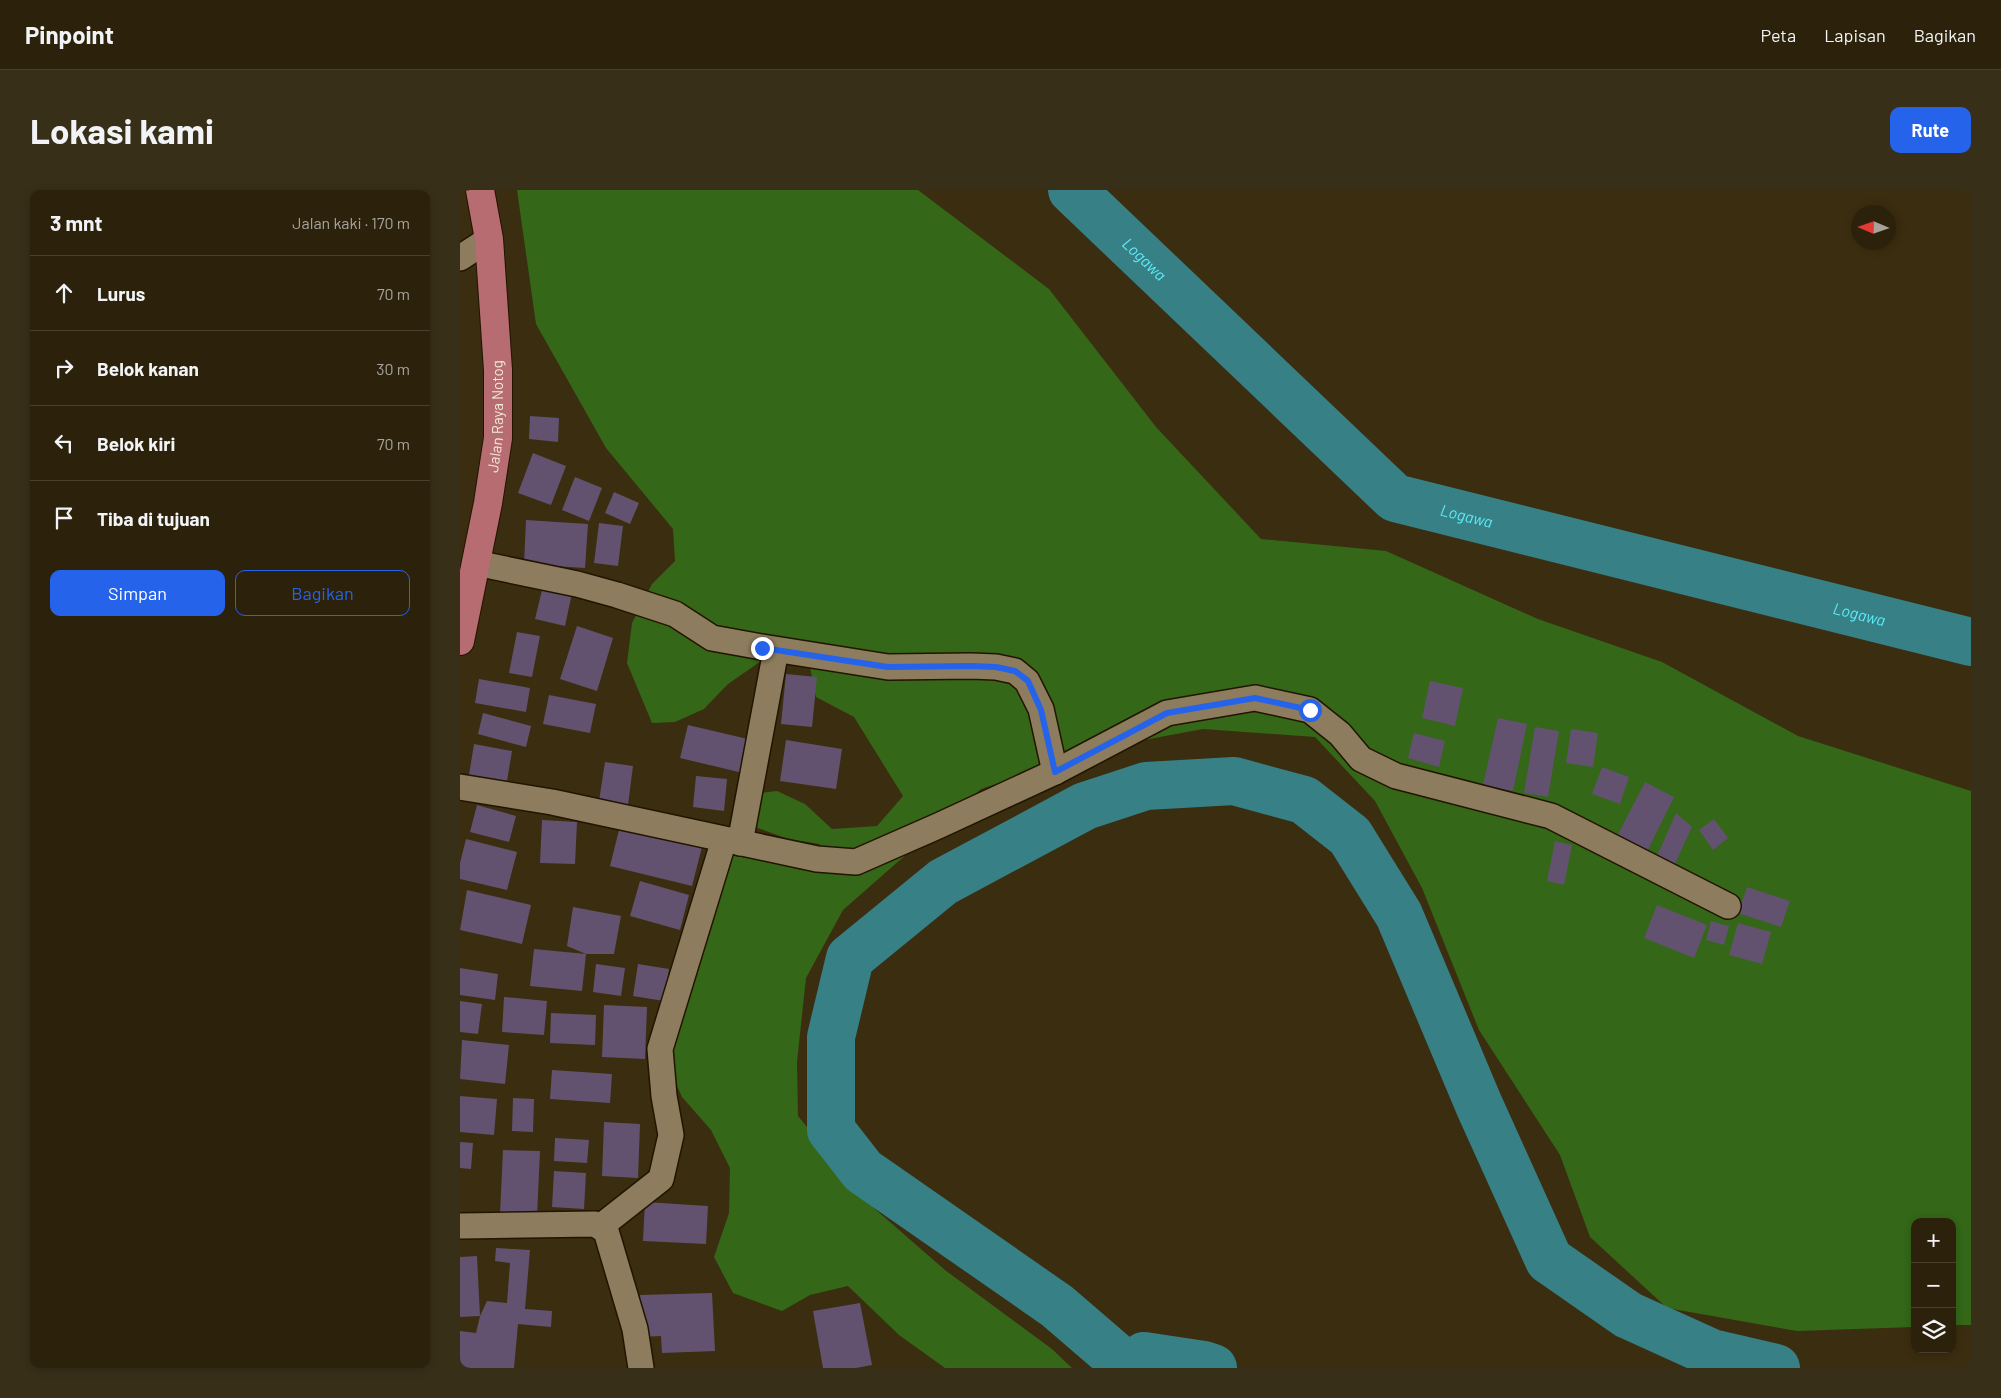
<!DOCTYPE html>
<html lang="id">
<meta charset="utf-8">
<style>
:root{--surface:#2c220b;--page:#382f19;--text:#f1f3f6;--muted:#a6a49d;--line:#483f2c;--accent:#2563eb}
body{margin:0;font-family:Barlow,sans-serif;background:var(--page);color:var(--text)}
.controls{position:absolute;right:15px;bottom:15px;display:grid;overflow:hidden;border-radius:10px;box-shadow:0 2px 8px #0003}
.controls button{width:45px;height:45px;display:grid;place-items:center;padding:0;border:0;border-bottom:1px solid var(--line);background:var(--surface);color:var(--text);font:25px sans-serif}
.compass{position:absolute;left:1391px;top:15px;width:45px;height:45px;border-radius:50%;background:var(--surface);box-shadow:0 2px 8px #0003;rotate:272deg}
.stop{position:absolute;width:15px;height:15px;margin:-11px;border:4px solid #2563eb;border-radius:50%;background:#fff}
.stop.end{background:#2563eb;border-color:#fff;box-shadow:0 1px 5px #0008}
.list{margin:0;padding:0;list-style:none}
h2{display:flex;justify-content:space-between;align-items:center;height:65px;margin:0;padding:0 20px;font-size:21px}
h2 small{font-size:16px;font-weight:400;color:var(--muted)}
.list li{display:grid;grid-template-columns:32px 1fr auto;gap:15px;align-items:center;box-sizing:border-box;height:75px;padding:0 20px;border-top:1px solid var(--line)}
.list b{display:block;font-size:19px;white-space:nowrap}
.list em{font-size:16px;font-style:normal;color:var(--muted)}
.actions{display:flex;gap:10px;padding:15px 20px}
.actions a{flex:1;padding:11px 0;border:1px solid var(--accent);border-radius:10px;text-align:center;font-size:18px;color:var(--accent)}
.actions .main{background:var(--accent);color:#fff}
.icon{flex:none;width:28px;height:28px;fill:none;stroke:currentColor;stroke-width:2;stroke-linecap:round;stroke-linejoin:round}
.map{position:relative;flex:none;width:1511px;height:1178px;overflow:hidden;border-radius:10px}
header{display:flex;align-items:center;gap:30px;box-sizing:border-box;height:70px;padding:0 25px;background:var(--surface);border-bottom:1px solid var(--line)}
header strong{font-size:24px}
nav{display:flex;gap:28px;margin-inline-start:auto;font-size:18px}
.intro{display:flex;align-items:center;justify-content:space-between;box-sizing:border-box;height:120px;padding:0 30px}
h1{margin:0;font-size:35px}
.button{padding:12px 22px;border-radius:10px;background:var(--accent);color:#fff;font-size:18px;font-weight:700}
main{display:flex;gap:30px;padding:0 30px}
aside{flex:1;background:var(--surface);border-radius:10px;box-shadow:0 2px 8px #0003}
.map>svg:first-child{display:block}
</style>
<header>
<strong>Pinpoint</strong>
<nav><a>Peta</a><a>Lapisan</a><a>Bagikan</a></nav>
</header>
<div class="intro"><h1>Lokasi kami</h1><a class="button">Rute</a></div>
<main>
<aside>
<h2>3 mnt<small>Jalan kaki · 170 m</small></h2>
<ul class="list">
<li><svg class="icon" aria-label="ahead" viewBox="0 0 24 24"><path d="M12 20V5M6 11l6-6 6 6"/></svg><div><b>Lurus</b></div><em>70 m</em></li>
<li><svg class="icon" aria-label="right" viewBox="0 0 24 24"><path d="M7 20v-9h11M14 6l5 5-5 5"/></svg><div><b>Belok kanan</b></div><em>30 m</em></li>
<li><svg class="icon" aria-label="left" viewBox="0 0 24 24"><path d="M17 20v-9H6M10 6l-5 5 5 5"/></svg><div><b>Belok kiri</b></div><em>70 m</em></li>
<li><svg class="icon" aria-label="arrive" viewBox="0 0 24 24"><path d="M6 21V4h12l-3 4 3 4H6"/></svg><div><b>Tiba di tujuan</b></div></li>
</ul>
<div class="actions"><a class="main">Simpan</a><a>Bagikan</a></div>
</aside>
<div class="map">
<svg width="1511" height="1178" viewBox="0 0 1511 1178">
<rect width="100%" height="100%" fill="#3b2d0f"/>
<!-- forest -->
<path fill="#346718" d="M57 0H458L589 99 696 237 801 349 926 361 1078 429 1202 472 1338 546 1511 601V1135H1492V1032H1455V1137L1337 1141 1207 1118 1130 1047 1100 965 1019 840 962 698 915 611 855 547 743 539 652 556 521 599 383 720 346 788 337 872 338 926 415 1019 485 1080 592 1159 612 1178H485L439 1145 388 1096 350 1105 322 1121 273 1103 254 1067 269 1023 270 978 251 940 222 907 200 859 264 650 356 669 360 654 328 649 276 630 281 605 317 601 345 614 372 639 417 636 443 606 394 527 356 507 346 457 307 467 268 494 244 519 215 532 192 533 167 473 172 433 192 394 215 371 213 339 146 258 76 134Z"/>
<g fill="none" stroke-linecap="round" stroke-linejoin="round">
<!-- river -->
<g stroke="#368086" stroke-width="48">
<path id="s1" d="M612 0 935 308 1511 452"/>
<path d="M669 1178 597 1116 403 981 371 940V847L390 768 483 692 625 616 686 596 774 591 844 610 890 646 939 725 1019 915 1089 1070 1168 1125 1252 1163 1316 1178"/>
<path d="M669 1178 684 1166 744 1175 753 1178"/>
</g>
</g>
<!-- building -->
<g fill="#62526f">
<path d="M70 226 99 228 98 252 69 249Z"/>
<path d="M73 263 106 276 91 315 58 303Z"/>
<path d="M115 287 142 298 129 331 102 320Z"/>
<path d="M154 302 179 313 170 334 145 323Z"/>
<path d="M66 330 128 334 125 378 64 374Z"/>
<path d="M139 333 163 336 158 376 134 373Z"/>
<path d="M83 396 112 403 105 436 75 429Z"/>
<path d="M117 436 153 448 137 501 100 489Z"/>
<path d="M57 442 80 446 72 487 49 483Z"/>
<path d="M326 484 357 487 352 537 321 534Z"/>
<path d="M19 489 70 498 66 522 15 513Z"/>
<path d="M970 491 1003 498 995 536 962 528Z"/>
<path d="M89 505 136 514 130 543 83 534Z"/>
<path d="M23 523 71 536 66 557 18 544Z"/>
<path d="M1038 528 1067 534 1053 601 1023 595Z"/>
<path d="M228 535 292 550 283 583 220 568Z"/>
<path d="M1075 537 1099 541 1088 607 1064 603Z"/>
<path d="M1111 539 1138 543 1133 577 1106 573Z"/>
<path d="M954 543 985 551 979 577 948 568Z"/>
<path d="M326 550 382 559 376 599 320 591Z"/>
<path d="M14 554 52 561 47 591 9 585Z"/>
<path d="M145 572 173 576 168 615 139 611Z"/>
<path d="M1142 577 1169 587 1160 614 1132 604Z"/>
<path d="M236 586 267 589 264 621 233 617Z"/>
<path d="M1185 592 1214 607 1183 670 1152 656Z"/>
<path d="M17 615 56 626 49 652 10 642Z"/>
<path d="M1216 623 1232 637 1215 674 1197 666Z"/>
<path d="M1254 629 1268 648 1253 660 1239 640Z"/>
<path d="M82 630 117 632 115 674 80 673Z"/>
<path d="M160 636 242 657 232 696 150 676Z"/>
<path d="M6 649 57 662 47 700 0 689V673Z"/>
<path d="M1095 651 1112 655 1104 695 1087 691Z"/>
<path d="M180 691 229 705 220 740 170 726Z"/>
<path d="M1287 697 1330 711 1321 737 1278 723Z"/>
<path d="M7 700 71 715 62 754 0 740Z"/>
<path d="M1197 715 1247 735 1234 768 1184 748Z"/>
<path d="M113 717 161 726 154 764H126L107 756Z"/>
<path d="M1251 731 1269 736 1264 755 1246 750Z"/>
<path d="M1278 733 1311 742 1302 774 1269 765Z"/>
<path d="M74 759 126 764 122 801 70 796Z"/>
<path d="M136 774 165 778 161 806 133 802Z"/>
<path d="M178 774 209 779 204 811 173 806Z"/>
<path d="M0 778 38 784 35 810 0 805Z"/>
<path d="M44 807 87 811 84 845 42 842Z"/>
<path d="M0 811 22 814 18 844 0 842Z"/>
<path d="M144 815 187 817 185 869 142 867Z"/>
<path d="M91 823 136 825 135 855 90 853Z"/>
<path d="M2 850 49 855 45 894 0 889Z"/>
<path d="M92 880 152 884 150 913 90 909Z"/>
<path d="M0 906 37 909 34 945 0 942Z"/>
<path d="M53 908 74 909 73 942 52 941Z"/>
<path d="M144 932 180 934 178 988 142 986Z"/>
<path d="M95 948 129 950 127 973 94 971Z"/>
<path d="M0 952 13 953 11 979 0 978Z"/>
<path d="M43 960 80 961 77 1026 40 1024Z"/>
<path d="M94 981 126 983 124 1019 92 1017Z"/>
<path d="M185 1012 248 1016 246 1054 183 1051Z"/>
<path d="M36 1058 70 1060 65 1119 92 1121 91 1137 58 1134 54 1178H0V1141L16 1143 20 1126 0 1127V1067L17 1066 20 1126 27 1111 47 1113 50 1073 35 1071Z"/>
<path d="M252 1103 255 1161 202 1163 201 1146 181 1147 180 1105Z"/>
<path d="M400 1113 412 1175 396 1178H363L353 1121Z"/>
</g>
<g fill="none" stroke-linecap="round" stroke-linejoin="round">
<!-- minor casing -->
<g stroke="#221500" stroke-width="28">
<g id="minor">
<path d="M0 68 29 49"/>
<path d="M16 373 117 394 157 405 215 424 252 448 302 457 428 477 511 476 536 477 555 481 567 491 581 519 595 582"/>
<path d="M0 597 92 612 357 669 396 672 478 636 595 582 707 523 795 508 850 520 880 544 901 569 936 586 1091 626 1268 716"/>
<path d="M280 653 316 460"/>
<path d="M0 1036 135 1034 146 1041 175 1139 181 1178"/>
<path d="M140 1037 201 989 211 945 204 906 200 859 264 650"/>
</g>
</g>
<!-- highway casing -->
<g stroke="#221500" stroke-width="30">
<g id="highway">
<path id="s2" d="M0 451 28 313 38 248V180L29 49 20 0"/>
</g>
</g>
<!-- minor -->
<use href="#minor" stroke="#8d7c5d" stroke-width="25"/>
<!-- highway -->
<use href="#highway" stroke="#b76c72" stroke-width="28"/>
</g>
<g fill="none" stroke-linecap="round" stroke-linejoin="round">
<!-- route -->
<path stroke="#2563eb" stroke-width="6" d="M302 458 428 477 511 476 536 477 555 481 568 491 581 520 595 582 707 523 795 508 850 520"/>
</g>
<g text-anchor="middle" stroke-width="4" stroke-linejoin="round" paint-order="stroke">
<!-- street labels -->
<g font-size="15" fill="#f2e9d8" stroke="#1d170a">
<text dy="5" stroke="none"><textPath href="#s2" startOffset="228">Jalan Raya Notog</textPath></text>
</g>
<!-- water labels -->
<g font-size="16" font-style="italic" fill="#5eecf8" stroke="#1d170a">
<text dy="6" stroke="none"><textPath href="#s1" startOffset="100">Logawa</textPath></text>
<text dy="6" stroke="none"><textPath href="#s1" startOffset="520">Logawa</textPath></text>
<text dy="6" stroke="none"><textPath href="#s1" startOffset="925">Logawa</textPath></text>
</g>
</g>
</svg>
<div class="controls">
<button>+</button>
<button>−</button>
<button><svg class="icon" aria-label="layers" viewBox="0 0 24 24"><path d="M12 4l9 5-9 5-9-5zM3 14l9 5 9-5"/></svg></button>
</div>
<svg class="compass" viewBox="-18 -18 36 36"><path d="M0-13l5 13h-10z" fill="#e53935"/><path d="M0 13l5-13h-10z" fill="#a6a49d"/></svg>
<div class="stop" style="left:850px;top:520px"></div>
<div class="stop end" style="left:302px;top:458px"></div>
</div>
</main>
